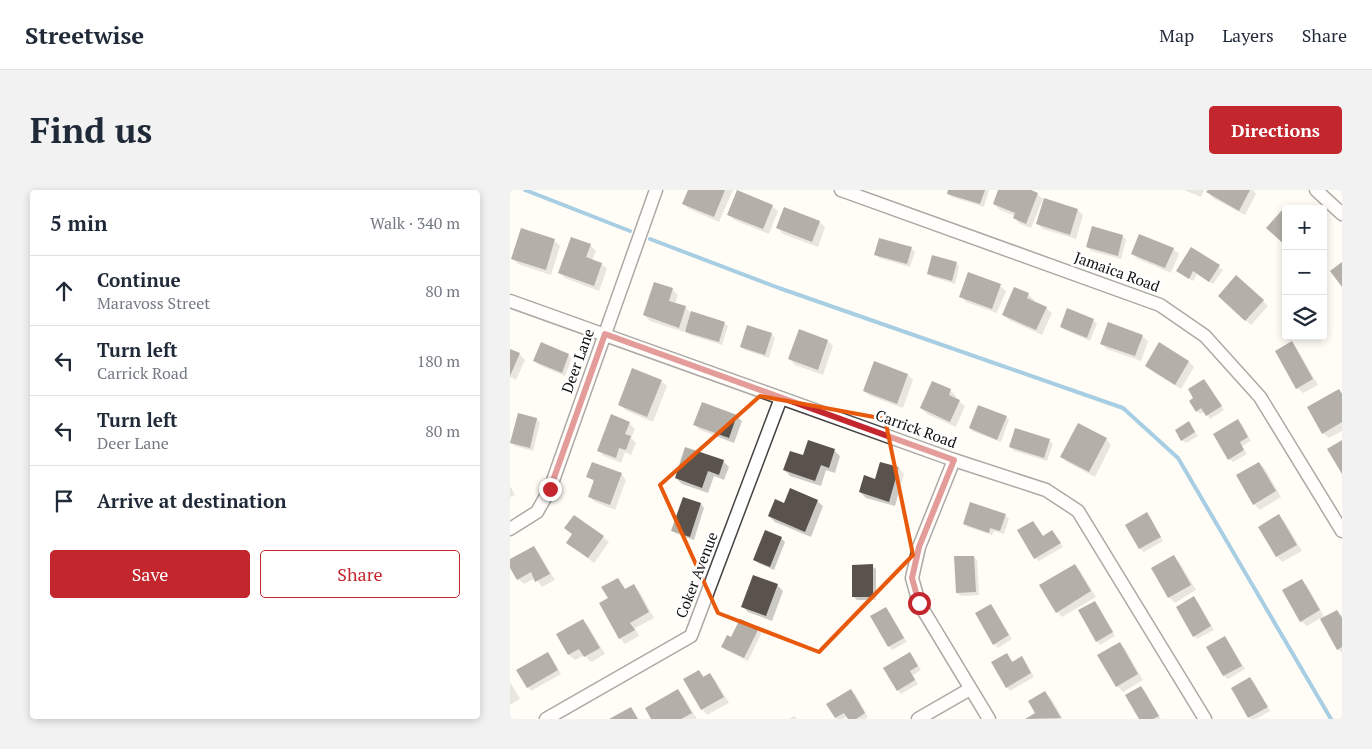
<!DOCTYPE html>
<meta charset="utf-8">
<style>
:root{--surface:#fff;--page:#f2f2f3;--text:#1f2937;--muted:#747a83;--line:#e0e1e3;--accent:#c4262e}
body{margin:0;font-family:"PT Serif",serif;background:var(--page);color:var(--text)}
.controls{position:absolute;right:15px;top:15px;display:grid;overflow:hidden;border-radius:5px;box-shadow:0 2px 8px #0003}
.controls button{width:45px;height:45px;display:grid;place-items:center;padding:0;border:0;border-bottom:1px solid var(--line);background:var(--surface);color:var(--text);font:25px sans-serif}
.stop{position:absolute;width:15px;height:15px;margin:-11px;border:4px solid #c4262e;border-radius:50%;background:#fff}
.stop.end{background:#c4262e;border-color:#fff;box-shadow:0 1px 5px #0008}
.list{margin:0;padding:0;list-style:none}
h2{display:flex;justify-content:space-between;align-items:center;height:65px;margin:0;padding:0 20px;font-size:21px}
h2 small{font-size:16px;font-weight:400;color:var(--muted)}
.list li{display:grid;grid-template-columns:32px 1fr auto;gap:15px;align-items:center;box-sizing:border-box;height:70px;padding:0 20px;border-top:1px solid var(--line)}
.list b{display:block;font-size:19px;white-space:nowrap}
.list p{margin:0;font-size:16px;white-space:nowrap;color:var(--muted)}
.list em{font-size:16px;font-style:normal;color:var(--muted)}
.actions{display:flex;gap:10px;padding:15px 20px}
.actions a{flex:1;padding:11px 0;border:1px solid var(--accent);border-radius:5px;text-align:center;font-size:18px;color:var(--accent)}
.actions .main{background:var(--accent);color:#fff}
.icon{flex:none;width:28px;height:28px;fill:none;stroke:currentColor;stroke-width:2;stroke-linecap:round;stroke-linejoin:round}
.map{position:relative;flex:none;width:832px;height:529px;overflow:hidden;border-radius:5px}
header{display:flex;align-items:center;gap:30px;box-sizing:border-box;height:70px;padding:0 25px;background:var(--surface);border-bottom:1px solid var(--line)}
header strong{font-size:24px}
nav{display:flex;gap:28px;margin-inline-start:auto;font-size:18px}
.intro{display:flex;align-items:center;justify-content:space-between;box-sizing:border-box;height:120px;padding:0 30px}
h1{margin:0;font-size:35px}
.button{padding:12px 22px;border-radius:5px;background:var(--accent);color:#fff;font-size:18px;font-weight:700}
main{display:flex;gap:30px;padding:0 30px}
aside{flex:1;background:var(--surface);border-radius:5px;box-shadow:0 2px 8px #0003}
.map>svg:first-child{display:block}
</style>
<header>
<strong>Streetwise</strong>
<nav><a>Map</a><a>Layers</a><a>Share</a></nav>
</header>
<div class="intro"><h1>Find us</h1><a class="button">Directions</a></div>
<main>
<aside>
<h2>5 min<small>Walk · 340 m</small></h2>
<ul class="list">
<li><svg class="icon" aria-label="ahead" viewBox="0 0 24 24"><path d="M12 20V5M6 11l6-6 6 6"/></svg><div><b>Continue</b><p>Maravoss Street</p></div><em>80 m</em></li>
<li><svg class="icon" aria-label="left" viewBox="0 0 24 24"><path d="M17 20v-9H6M10 6l-5 5 5 5"/></svg><div><b>Turn left</b><p>Carrick Road</p></div><em>180 m</em></li>
<li><svg class="icon" aria-label="left" viewBox="0 0 24 24"><path d="M17 20v-9H6M10 6l-5 5 5 5"/></svg><div><b>Turn left</b><p>Deer Lane</p></div><em>80 m</em></li>
<li><svg class="icon" aria-label="arrive" viewBox="0 0 24 24"><path d="M6 21V4h12l-3 4 3 4H6"/></svg><div><b>Arrive at destination</b></div></li>
</ul>
<div class="actions"><a class="main">Save</a><a>Share</a></div>
</aside>
<div class="map">
<svg width="832" height="529" viewBox="0 0 832 529">
<rect width="100%" height="100%" fill="#fffdf5"/>
<!-- shadow -->
<g fill="#0003">
<path d="M179 0H223L209 32 179 19 173 13Z"/>
<path d="M440 0H479L474 17 442 7 439 4Z"/>
<path d="M490 0H518L527 4 533 9 521 38 510 34 504 28 505 26 490 20 484 14Z"/>
<path d="M674 0H694L691 7Z"/>
<path d="M699 0H743L746 4 735 25 703 8 698 2Z"/>
<path d="M262 16 268 21 259 44 224 30 219 24Z"/>
<path d="M568 20 573 25 566 49 533 39 528 34Z"/>
<path d="M310 32 315 37 308 57 273 44 268 38Z"/>
<path d="M11 39 45 51 50 56 41 85 8 74 2 68Z"/>
<path d="M613 46 616 50 611 69 581 61 577 57Z"/>
<path d="M80 55 86 61 82 70 92 74 97 79 89 101 55 88 49 82Z"/>
<path d="M401 58 405 62 400 77 369 68 366 65Z"/>
<path d="M682 58 713 80 703 94 687 84 683 91 671 84Z"/>
<path d="M663 59 669 64 661 83 628 69 622 64Z"/>
<path d="M446 73 449 76 445 94 422 87 419 84Z"/>
<path d="M490 96 496 101 487 123 456 112 451 106Z"/>
<path d="M162 99 168 105 165 114 175 117 182 124 214 133 218 136 212 155 180 145 175 140 174 142 140 131 134 125Z"/>
<path d="M518 104 524 110 523 112 536 118 542 123 532 145 499 130 493 124Z"/>
<path d="M753 111 758 116 741 135 715 112Z"/>
<path d="M583 130 587 134 580 151 555 140 551 137Z"/>
<path d="M237 136 262 144 265 148 259 168 235 160 231 157Z"/>
<path d="M632 146 638 151 631 171 597 159 591 154Z"/>
<path d="M318 151 323 156 313 185 285 175 280 169Z"/>
<path d="M782 153 787 159 808 195 793 203 787 198Z"/>
<path d="M650 154 679 172 684 177 671 199 642 181 636 176Z"/>
<path d="M0 160 9 164 15 170 6 190 0 187Z"/>
<path d="M58 165 62 168 55 186 29 175 25 171Z"/>
<path d="M398 185 403 190 393 218 360 206 354 201Z"/>
<path d="M694 190 714 220 700 229 695 222 690 224 687 221 685 209Z"/>
<path d="M151 191 157 196 143 232 115 220 109 214Z"/>
<path d="M422 192 441 201 446 206 445 209 449 211 455 216 446 237 417 224 411 218Z"/>
<path d="M829 200 832 203V241L819 248 813 243Z"/>
<path d="M9 224 27 229 30 233 23 261 5 256 1 253Z"/>
<path d="M226 226 232 231 224 253 190 240 185 235Z"/>
<path d="M496 227 499 230 491 252 464 242 460 238Z"/>
<path d="M728 231 732 234 741 251 732 256 737 264 723 272 719 269Z"/>
<path d="M119 233 125 239 121 248 126 253 121 265 115 262 111 273 94 266 88 260Z"/>
<path d="M679 233 688 246 676 253 672 250Z"/>
<path d="M596 249 601 255 585 287 557 272 552 266Z"/>
<path d="M539 250 543 254 537 271 504 261 500 257Z"/>
<path d="M298 252 325 261 330 266 325 283 316 280 311 296 280 286 275 280 293 267Z"/>
<path d="M213 271 219 277 214 290 204 286 198 303 172 294 166 288Z"/>
<path d="M371 273 389 278 394 284 385 316 356 308 350 302 366 290Z"/>
<path d="M749 273 755 279 771 307 750 320 744 314Z"/>
<path d="M111 284 116 290 105 320 85 312 80 307 84 292 78 286Z"/>
<path d="M0 296 5 305 0 307Z"/>
<path d="M307 311 313 316 301 347 265 332 259 326 274 315Z"/>
<path d="M191 314 194 318 184 350 166 344 163 341Z"/>
<path d="M636 324 640 327 653 351 634 362 630 359 616 335Z"/>
<path d="M495 325 499 329 494 344 484 341 482 345 458 337 454 334Z"/>
<path d="M769 326 774 331 792 361 772 372 767 366Z"/>
<path d="M523 332 533 347 542 341 553 357 529 371 525 368Z"/>
<path d="M93 347 99 352 84 373 58 353Z"/>
<path d="M271 348 275 352 264 380 248 373 245 370Z"/>
<path d="M24 358 29 363 45 390 32 397 25 388 14 394 8 389 0 375V370Z"/>
<path d="M464 367 467 370 469 405 451 406 447 403Z"/>
<path d="M664 367 669 372 686 400 665 413 659 407Z"/>
<path d="M564 375 570 381 586 407 552 427 547 422Z"/>
<path d="M362 376 366 379V410H347L344 407Z"/>
<path d="M108 389 116 400 124 396 129 401 144 428 125 438 129 446 115 454 110 448 99 409Z"/>
<path d="M792 391 797 396 815 428 827 421 832 426V463L828 459 811 428 797 436 791 431Z"/>
<path d="M267 395 273 401 262 431 238 422 232 416Z"/>
<path d="M684 408 687 411 704 440 687 449 684 446Z"/>
<path d="M584 412 588 416 605 446 590 455 587 451Z"/>
<path d="M481 416 484 419 502 449 488 458 484 454Z"/>
<path d="M376 418 379 422 397 452 382 460 379 456Z"/>
<path d="M73 430 78 436 95 464 81 472 74 465 65 470 59 465 48 445Z"/>
<path d="M248 439 252 442 238 471 216 460 213 457 222 449Z"/>
<path d="M715 447 718 451 735 479 718 489 714 486 698 457Z"/>
<path d="M609 453 615 459 633 490 613 502 607 496Z"/>
<path d="M38 463 41 467 51 484 21 501 18 497Z"/>
<path d="M400 464 403 467 411 480 403 485 408 494 391 504 388 500Z"/>
<path d="M497 464 503 472 511 468 515 471 524 487 500 501 497 497Z"/>
<path d="M189 481 195 487 200 484 205 490 219 513 197 525 192 519Z"/>
<path d="M740 488 744 492 760 521 746 529H741L740 527 723 498Z"/>
<path d="M0 492 10 509 0 515Z"/>
<path d="M631 497 635 501 651 529H631L617 506Z"/>
<path d="M168 500 173 506 187 529H143L136 518Z"/>
<path d="M341 501 345 504 358 527 355 529H339L338 526 333 529H327L326 528Z"/>
<path d="M535 502 541 508 553 529H518L527 524Z"/>
<path d="M284 526 287 529H279Z"/>
</g>
<g fill="none" stroke-linecap="round" stroke-linejoin="round">
<!-- stream -->
<g stroke="#3f96cf" stroke-width="4">
<path d="M15 0 120 41"/>
<path d="M140 49 269 98 613 218 668 268 821 529"/>
</g>
</g>
<!-- building -->
<g fill="#5a524d">
<path d="M178 0H215L204 27 172 14Z"/>
<path d="M227 0 263 15 253 39 217 25Z"/>
<path d="M438 0H475L470 14 437 4Z"/>
<path d="M488 0H521L528 3 516 34 503 28 505 23 483 14Z"/>
<path d="M698 0H740L729 21 696 2Z"/>
<path d="M534 8 568 19 560 45 526 34Z"/>
<path d="M274 17 310 31 302 52 266 38Z"/>
<path d="M774 18 776 20V56L756 38Z"/>
<path d="M582 36 613 45 608 66 576 57Z"/>
<path d="M11 38 45 49 36 80 1 69Z"/>
<path d="M629 44 664 58 655 78 621 64Z"/>
<path d="M61 47 81 54 76 67 92 73 84 96 48 83Z"/>
<path d="M369 48 402 57 397 74 364 65Z"/>
<path d="M681 57 710 75 699 92 683 81 679 89 666 81Z"/>
<path d="M422 65 447 72 442 91 417 84Z"/>
<path d="M832 72V97L820 81Z"/>
<path d="M458 82 491 94 482 119 449 107Z"/>
<path d="M726 85 754 110 735 131 708 106Z"/>
<path d="M144 92 163 98 159 111 176 116 169 138 133 125Z"/>
<path d="M504 97 519 103 517 108 537 117 526 140 492 125Z"/>
<path d="M557 118 584 129 577 148 550 137Z"/>
<path d="M181 121 215 132 209 152 175 142Z"/>
<path d="M598 132 633 145 625 166 590 154Z"/>
<path d="M237 135 262 143 255 165 230 157Z"/>
<path d="M289 139 318 150 308 180 278 169Z"/>
<path d="M782 151 803 189 786 199 765 161Z"/>
<path d="M31 152 59 164 52 183 23 171Z"/>
<path d="M649 152 679 171 665 195 635 176Z"/>
<path d="M0 159 10 163 0 186Z"/>
<path d="M364 171 398 184 387 214 353 201Z"/>
<path d="M122 178 152 190 137 227 108 215Z"/>
<path d="M694 189 712 216 696 226 691 218 686 222 679 211 683 208 678 199Z"/>
<path d="M422 191 441 199 439 205 450 210 440 232 410 218Z"/>
<path d="M829 199 832 204V232L812 244 797 217Z"/>
<path d="M192 212 227 225 219 248 183 235Z"/>
<path d="M468 215 497 226 487 250 459 238Z"/>
<path d="M8 223 27 228 20 258 0 253Z"/>
<path d="M101 224 120 232 115 244 121 246 116 260 109 258 106 268 87 261Z"/>
<path d="M728 229 738 247 730 252 734 260 718 270 703 244Z"/>
<path d="M679 231 685 242 671 251 665 240Z"/>
<path d="M568 233 597 248 579 282 550 267Z"/>
<path d="M505 238 540 249 534 268 499 257Z"/>
<path d="M298 250 325 259 319 278 311 275 305 291 273 280 280 261 293 265Z"/>
<path d="M832 250V284L817 259Z"/>
<path d="M175 257 214 270 209 285 198 281 192 298 165 288Z"/>
<path d="M82 272 112 283 100 315 78 307 84 290 76 287Z"/>
<path d="M370 272 389 277 379 312 349 302 354 285 365 289Z"/>
<path d="M749 272 766 301 743 315 726 285Z"/>
<path d="M280 298 308 310 295 342 258 326 265 309 274 313Z"/>
<path d="M173 307 191 313 180 347 161 341Z"/>
<path d="M460 312 496 324 490 341 480 338 479 343 453 334Z"/>
<path d="M637 322 651 347 629 359 615 335Z"/>
<path d="M769 324 787 355 766 367 748 337Z"/>
<path d="M64 325 94 346 78 368 56 353 62 344 54 338Z"/>
<path d="M523 331 533 346 542 340 551 353 524 369 507 340Z"/>
<path d="M255 340 272 347 260 377 243 370Z"/>
<path d="M24 356 40 384 25 392 21 382 7 390 0 378V369Z"/>
<path d="M664 365 681 395 658 408 641 378Z"/>
<path d="M444 366H464L466 402 446 403Z"/>
<path d="M363 374V407H342V375Z"/>
<path d="M565 374 581 401 546 423 529 395Z"/>
<path d="M243 385 268 394 256 426 231 417Z"/>
<path d="M108 388 115 399 124 394 139 422 120 433 125 440 109 449 89 413 98 408 91 397Z"/>
<path d="M792 389 810 420 790 432 772 400Z"/>
<path d="M684 406 701 436 683 447 666 417Z"/>
<path d="M585 411 603 442 586 452 568 420Z"/>
<path d="M481 414 499 445 483 455 465 423Z"/>
<path d="M376 417 394 448 378 457 360 426Z"/>
<path d="M827 420 832 428V457L827 460 810 429Z"/>
<path d="M73 429 90 458 74 467 69 459 58 465 46 444Z"/>
<path d="M230 429 249 438 234 468 211 457 217 445 221 447Z"/>
<path d="M715 446 732 476 713 486 696 457Z"/>
<path d="M610 452 628 484 606 497 587 465Z"/>
<path d="M38 462 48 480 17 498 6 480Z"/>
<path d="M400 462 408 476 400 481 405 490 387 501 373 478Z"/>
<path d="M497 463 502 472 512 466 521 483 496 498 481 472Z"/>
<path d="M189 480 193 487 200 483 214 507 191 520 173 489Z"/>
<path d="M740 487 758 517 738 528 721 498Z"/>
<path d="M631 496 649 526 643 529H629L615 505Z"/>
<path d="M168 499 182 523 171 529H141L135 518Z"/>
<path d="M341 499 355 523 346 529H338L334 523 325 528 316 514Z"/>
<path d="M535 501 551 528 515 529 525 523 518 511Z"/>
<path d="M121 517 128 529H99Z"/>
</g>
<g fill="none" stroke-linecap="round" stroke-linejoin="round">
<!-- minor casing -->
<g stroke="#444" stroke-width="15">
<g id="minor">
<path d="M331 0 650 115 695 146 750 207 832 341"/>
<path d="M806 0 832 24"/>
<path d="M0 111 444 270 536 300 568 321 695 529"/>
<path d="M444 270 409 357 402 388 409 413 479 529"/>
<path d="M0 339 27 322 40 299 146 0"/>
<path d="M36 529 181 446 271 208"/>
<path d="M408 529 460 499"/>
</g>
</g>
<!-- minor -->
<use href="#minor" stroke="#fff" stroke-width="12"/>
</g>
<g fill="none" stroke-linecap="round" stroke-linejoin="round">
<!-- route -->
<path stroke="#c4262e" stroke-width="6" d="M40 299 95 144 444 270 409 357 402 388 409 413"/>
</g>
<!-- marked area -->
<path d="M0 0H832V529H0ZM250 206 375 229 403 365 309 462 208 423 150 295Z" fill="#fffdf5" fill-opacity=".55" fill-rule="evenodd"/>
<path fill="none" stroke="#e8590c" stroke-width="4" stroke-linejoin="round" d="M250 206 375 229 403 365 309 462 208 423 150 295Z"/>
<g text-anchor="middle" stroke-width="5" stroke-linejoin="round" paint-order="stroke">
<!-- street labels -->
<g font-size="15" fill="#111" stroke="#fff">
<text transform="translate(607 82) rotate(20)" y="5">Jamaica Road</text>
<text transform="translate(68 171) rotate(-70)" y="5">Deer Lane</text>
<text transform="translate(406 239) rotate(20)" y="5">Carrick Road</text>
<text transform="translate(187 385) rotate(-69)" y="5">Coker Avenue</text>
</g>
</g>
</svg>
<div class="controls">
<button>+</button>
<button>−</button>
<button><svg class="icon" aria-label="layers" viewBox="0 0 24 24"><path d="M12 4l9 5-9 5-9-5zM3 14l9 5 9-5"/></svg></button>
</div>
<div class="stop" style="left:409px;top:413px"></div>
<div class="stop end" style="left:40px;top:299px"></div>
</div>
</main>
